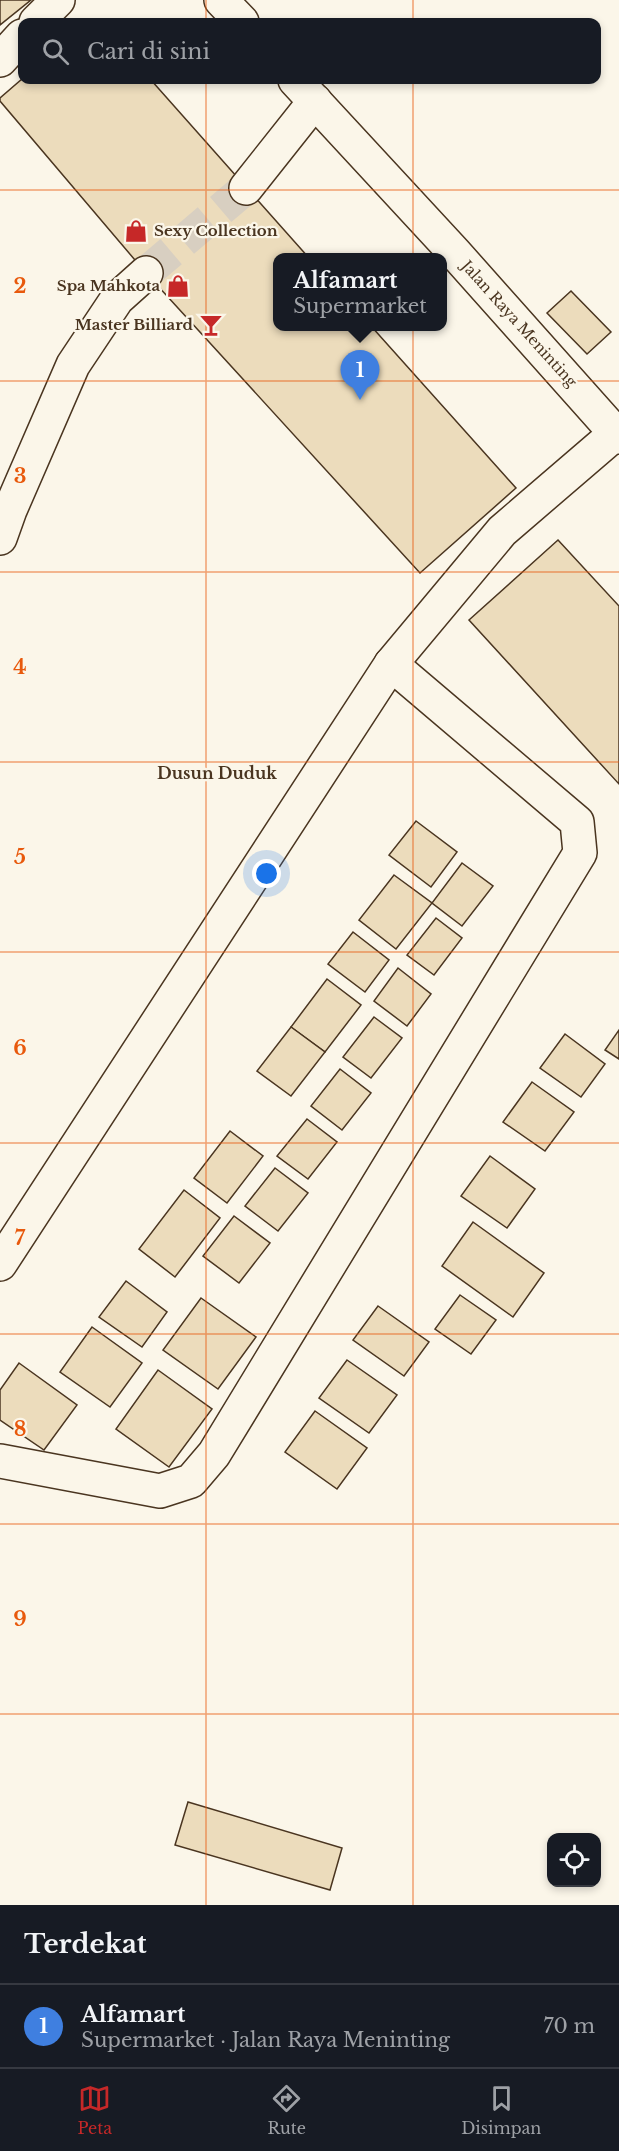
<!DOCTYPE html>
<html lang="id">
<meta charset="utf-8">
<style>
:root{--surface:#171b24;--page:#20242c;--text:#f1f3f6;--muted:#9ea1a6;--line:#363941;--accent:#c62828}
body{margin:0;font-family:"Libre Baskerville",serif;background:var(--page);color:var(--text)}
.controls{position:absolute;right:18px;bottom:18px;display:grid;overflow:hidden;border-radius:12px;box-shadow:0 3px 9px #0003}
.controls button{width:54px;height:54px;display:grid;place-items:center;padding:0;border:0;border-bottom:2px solid var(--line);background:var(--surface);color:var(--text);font:30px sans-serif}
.you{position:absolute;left:267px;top:874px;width:21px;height:21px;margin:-15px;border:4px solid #fff;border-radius:50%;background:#1a73e8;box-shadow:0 0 0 9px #1a73e833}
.badge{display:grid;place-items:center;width:39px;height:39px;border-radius:50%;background:var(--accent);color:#fff;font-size:20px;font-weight:700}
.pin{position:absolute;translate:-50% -50px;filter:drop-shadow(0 2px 3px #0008)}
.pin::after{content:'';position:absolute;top:32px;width:21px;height:18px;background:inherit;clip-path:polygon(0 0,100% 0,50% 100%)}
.popup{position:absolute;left:273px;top:253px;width:174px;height:78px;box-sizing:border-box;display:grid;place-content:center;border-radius:12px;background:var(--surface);filter:drop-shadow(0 2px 4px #0005);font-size:20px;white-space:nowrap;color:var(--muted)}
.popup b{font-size:22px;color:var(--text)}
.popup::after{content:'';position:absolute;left:50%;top:100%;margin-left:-12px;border:12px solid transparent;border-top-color:var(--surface)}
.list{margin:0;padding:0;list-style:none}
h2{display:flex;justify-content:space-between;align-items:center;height:78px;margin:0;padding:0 24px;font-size:26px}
h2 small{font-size:20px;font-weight:400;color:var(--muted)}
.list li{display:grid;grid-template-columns:39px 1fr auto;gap:18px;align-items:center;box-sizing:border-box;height:84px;padding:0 24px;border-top:2px solid var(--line)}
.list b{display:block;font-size:22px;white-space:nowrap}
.list p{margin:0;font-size:20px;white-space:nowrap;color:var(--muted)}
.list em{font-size:20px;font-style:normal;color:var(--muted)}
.icon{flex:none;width:33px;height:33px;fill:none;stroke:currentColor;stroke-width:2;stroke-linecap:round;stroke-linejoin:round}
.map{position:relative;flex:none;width:619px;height:1905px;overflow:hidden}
.search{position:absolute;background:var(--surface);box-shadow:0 3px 9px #0003;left:18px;right:18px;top:18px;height:66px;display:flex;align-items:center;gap:15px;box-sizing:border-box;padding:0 21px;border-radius:12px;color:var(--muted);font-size:22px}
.sheet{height:162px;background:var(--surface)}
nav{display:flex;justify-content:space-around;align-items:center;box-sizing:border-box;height:84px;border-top:2px solid var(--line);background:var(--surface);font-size:16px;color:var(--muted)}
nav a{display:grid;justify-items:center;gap:3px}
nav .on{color:var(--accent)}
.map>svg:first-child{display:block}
</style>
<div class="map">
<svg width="619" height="1905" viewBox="0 0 619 1905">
<rect width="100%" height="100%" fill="#fbf6e9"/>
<!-- building -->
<g fill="#ecdcbc" stroke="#4a3520" stroke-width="1.5">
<path d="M0 0H31L0 25Z"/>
<path d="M22 79 151 80 309 258H278V326H371L516 488 420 573 146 273 0 101V98Z"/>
<path d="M571 291 611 332 587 354 547 313Z"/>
<path d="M558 540 619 606V784L469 620Z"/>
<path d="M416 821 457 852 431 887 389 855Z"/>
<path d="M462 863 493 886 462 926 432 903Z"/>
<path d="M394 875 432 903 396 949 359 920Z"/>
<path d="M436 918 462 938 434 975 407 955Z"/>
<path d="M353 932 389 960 365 992 328 964Z"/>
<path d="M398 968 431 994 407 1026 374 1001Z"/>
<path d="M327 979 361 1005 325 1052 291 1027Z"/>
<path d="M374 1017 402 1038 371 1078 343 1057Z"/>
<path d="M291 1027 325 1052 291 1096 257 1071Z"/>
<path d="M619 1030V1059L605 1050Z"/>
<path d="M565 1034 605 1064 581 1097 540 1068Z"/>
<path d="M340 1069 371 1093 342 1130 311 1106Z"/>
<path d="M532 1082 574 1112 545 1151 503 1122Z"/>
<path d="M307 1119 337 1142 308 1179 277 1156Z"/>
<path d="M230 1131 263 1156 227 1203 194 1178Z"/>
<path d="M490 1156 535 1189 507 1228 461 1196Z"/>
<path d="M275 1168 308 1193 278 1231 245 1206Z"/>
<path d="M184 1190 220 1218 175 1277 139 1249Z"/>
<path d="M234 1216 270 1243 239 1283 203 1256Z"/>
<path d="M473 1222 544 1273 513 1317 442 1266Z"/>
<path d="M126 1281 167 1312 142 1347 99 1317Z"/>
<path d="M460 1295 496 1320 471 1354 435 1329Z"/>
<path d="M201 1298 256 1337 218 1389 163 1350Z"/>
<path d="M378 1306 429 1342 404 1376 353 1340Z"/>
<path d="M92 1327 142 1363 110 1407 60 1372Z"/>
<path d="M347 1360 397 1395 369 1433 319 1398Z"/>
<path d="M19 1363 77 1405 44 1450 0 1420V1390Z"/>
<path d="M158 1370 212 1409 169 1467 116 1429Z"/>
<path d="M315 1411 367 1448 337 1489 285 1452Z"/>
<path d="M188 1802 342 1848 330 1890 175 1845Z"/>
</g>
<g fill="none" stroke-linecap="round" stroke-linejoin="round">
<!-- minor-tunnel -->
<path stroke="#d8cfc1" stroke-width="33" stroke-dasharray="33 16" stroke-linecap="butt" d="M146 273 246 188"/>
<!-- minor casing -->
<g stroke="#4a3520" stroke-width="36">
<g id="minor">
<path d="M36 22 58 0"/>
<path d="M0 60 22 36"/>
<path d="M246 188 315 101"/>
<path d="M0 538 10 510 73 365 117 299 146 273"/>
<path d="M0 1264 391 664 502 531 616 433"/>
<path d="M0 1461 160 1491 191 1481 214 1454 580 853 577 822 391 664"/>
</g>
</g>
<!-- trunk casing -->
<g stroke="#4a3520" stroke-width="36">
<g id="trunk">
<path d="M221 0 242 22"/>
<path d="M295 80 455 253 619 437"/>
</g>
</g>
<!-- minor -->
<use href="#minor" stroke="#fbf6e9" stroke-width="33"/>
<!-- trunk -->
<use href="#trunk" stroke="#fbf6e9" stroke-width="33"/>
</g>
<!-- grid -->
<path fill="none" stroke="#e8590c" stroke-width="1.5" stroke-opacity="0.55" d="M206 0V22M413 0V22M206 80V1905M413 80V1905M0 190H619M0 381H619M0 572H619M0 762H619M0 952H619M0 1143H619M0 1334H619M0 1524H619M0 1714H619"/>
<!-- icons -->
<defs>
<g id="shop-bare" transform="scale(1.8)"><path d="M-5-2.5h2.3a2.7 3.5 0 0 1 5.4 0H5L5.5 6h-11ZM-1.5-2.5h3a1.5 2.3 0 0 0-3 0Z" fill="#c62828" stroke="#fbf6e9" stroke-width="2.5" paint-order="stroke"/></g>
<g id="bar-bare" transform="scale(1.8)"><path d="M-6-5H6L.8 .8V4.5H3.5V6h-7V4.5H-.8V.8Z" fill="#c62828" stroke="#fbf6e9" stroke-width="2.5" paint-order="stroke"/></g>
</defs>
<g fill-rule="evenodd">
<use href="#shop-bare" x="136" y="231"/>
<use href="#shop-bare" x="178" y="286"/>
<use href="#bar-bare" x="211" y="325"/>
</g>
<g text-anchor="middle" stroke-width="4.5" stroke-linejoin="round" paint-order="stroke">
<!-- poi labels -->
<g font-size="15" font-weight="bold" fill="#4a3520" stroke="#fbf6e9" text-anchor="end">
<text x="154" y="236" text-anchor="start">Sexy Collection</text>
<text x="160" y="291">Spa Mahkota</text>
<text x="193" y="330">Master Billiard</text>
</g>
<!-- street labels -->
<g font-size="15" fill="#4a3520" stroke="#fbf6e9">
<text transform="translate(519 324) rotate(48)" y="5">Jalan Raya Meninting</text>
</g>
<!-- neighbourhood labels -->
<g font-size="16" font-weight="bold" fill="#4a3520" stroke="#fbf6e9">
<text x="217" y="779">Dusun Duduk</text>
</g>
</g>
<g font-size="20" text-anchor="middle" font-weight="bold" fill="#e8590c" stroke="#fbf6e9" stroke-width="4.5" stroke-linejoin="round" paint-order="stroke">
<text x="20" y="293">2</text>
<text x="20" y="483">3</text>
<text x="20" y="674">4</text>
<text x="20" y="864">5</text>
<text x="20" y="1055">6</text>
<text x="20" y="1245">7</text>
<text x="20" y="1436">8</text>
<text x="20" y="1626">9</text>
</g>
</svg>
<div class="controls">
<button><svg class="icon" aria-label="locate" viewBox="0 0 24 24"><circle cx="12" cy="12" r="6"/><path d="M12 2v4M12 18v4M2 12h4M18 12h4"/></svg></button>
</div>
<div class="you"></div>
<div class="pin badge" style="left:360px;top:400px;background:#3f7fe0">1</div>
<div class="popup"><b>Alfamart</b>Supermarket</div>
<div class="search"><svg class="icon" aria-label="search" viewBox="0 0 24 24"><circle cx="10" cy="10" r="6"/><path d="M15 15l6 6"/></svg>Cari di sini</div>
</div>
<section class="sheet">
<h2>Terdekat<small></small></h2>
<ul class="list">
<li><span class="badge" style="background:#3f7fe0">1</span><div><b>Alfamart</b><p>Supermarket · Jalan Raya Meninting</p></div><em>70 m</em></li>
</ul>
</section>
<nav>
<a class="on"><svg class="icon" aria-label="map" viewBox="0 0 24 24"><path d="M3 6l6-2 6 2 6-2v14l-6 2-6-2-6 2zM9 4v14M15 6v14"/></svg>Peta</a>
<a><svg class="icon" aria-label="directions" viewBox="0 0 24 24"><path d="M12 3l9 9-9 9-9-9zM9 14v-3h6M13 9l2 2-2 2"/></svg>Rute</a>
<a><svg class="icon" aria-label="saved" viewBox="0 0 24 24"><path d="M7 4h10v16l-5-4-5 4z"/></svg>Disimpan</a>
</nav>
